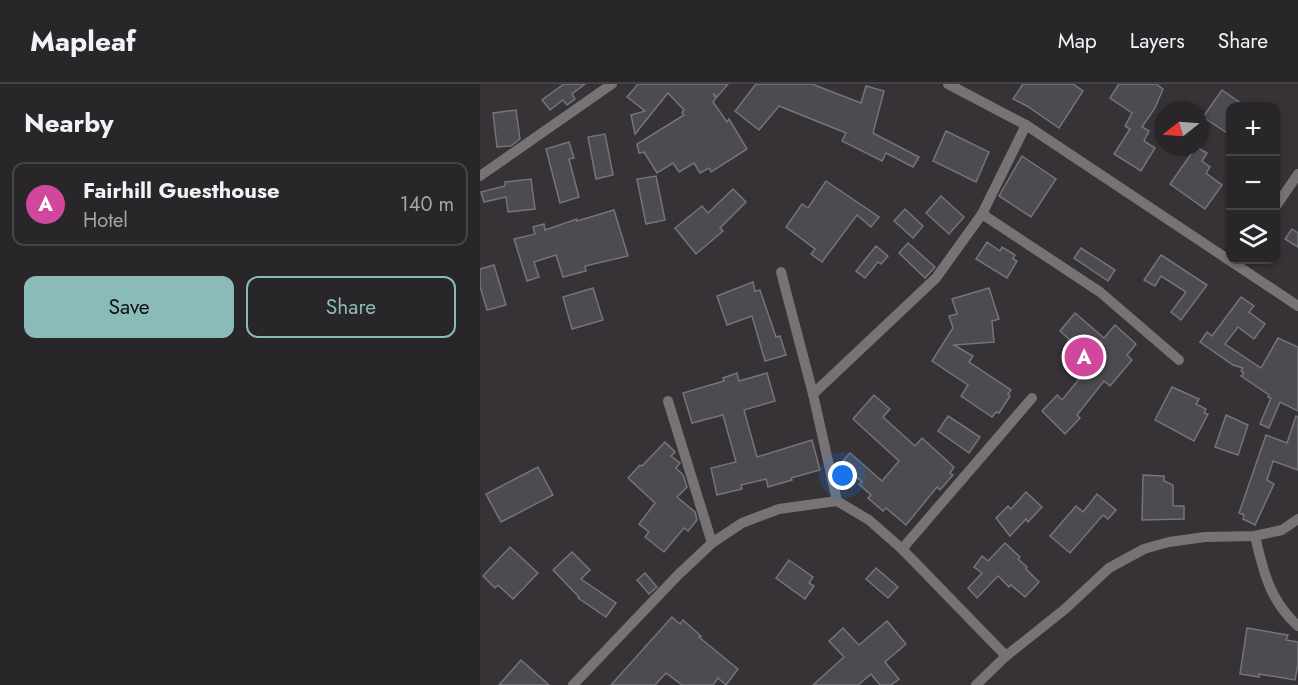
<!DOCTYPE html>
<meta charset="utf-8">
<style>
:root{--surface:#282628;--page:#343234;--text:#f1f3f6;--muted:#a5a5a8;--line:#444345;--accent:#8bbbb9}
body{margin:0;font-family:Jost,sans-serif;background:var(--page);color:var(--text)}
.controls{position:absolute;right:18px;top:18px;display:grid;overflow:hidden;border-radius:12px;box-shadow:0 2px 4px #0004}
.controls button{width:54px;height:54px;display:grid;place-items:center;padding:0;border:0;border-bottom:2px solid var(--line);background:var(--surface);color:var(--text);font:30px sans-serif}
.compass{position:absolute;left:674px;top:18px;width:54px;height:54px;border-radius:50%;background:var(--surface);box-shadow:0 2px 4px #0004;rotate:253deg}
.you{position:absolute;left:363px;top:392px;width:21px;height:21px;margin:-15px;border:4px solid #fff;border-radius:50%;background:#1a73e8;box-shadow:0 0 0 9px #1a73e833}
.badge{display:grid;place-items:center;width:39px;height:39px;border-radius:50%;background:var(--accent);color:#fff;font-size:20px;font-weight:700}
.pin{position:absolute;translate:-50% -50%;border:3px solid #fff;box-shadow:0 2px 6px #0006}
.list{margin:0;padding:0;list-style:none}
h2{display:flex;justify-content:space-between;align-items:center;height:78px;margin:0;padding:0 24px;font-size:26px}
h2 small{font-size:20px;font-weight:400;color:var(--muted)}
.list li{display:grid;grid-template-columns:39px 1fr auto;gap:18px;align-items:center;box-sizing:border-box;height:84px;margin:0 12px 12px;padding:0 12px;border:2px solid var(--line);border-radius:12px}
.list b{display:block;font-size:22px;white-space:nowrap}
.list p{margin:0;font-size:20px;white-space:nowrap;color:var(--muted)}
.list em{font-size:20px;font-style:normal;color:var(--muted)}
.actions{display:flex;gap:12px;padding:18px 24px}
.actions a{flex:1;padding:14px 0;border:2px solid var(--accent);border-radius:12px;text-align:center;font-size:21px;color:var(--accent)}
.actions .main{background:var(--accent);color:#111}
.icon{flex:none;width:33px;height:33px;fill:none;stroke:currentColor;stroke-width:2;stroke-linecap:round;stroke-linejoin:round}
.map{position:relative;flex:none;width:818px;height:601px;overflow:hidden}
header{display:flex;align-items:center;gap:36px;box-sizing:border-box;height:84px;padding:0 30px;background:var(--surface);border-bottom:2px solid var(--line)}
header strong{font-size:28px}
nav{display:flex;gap:33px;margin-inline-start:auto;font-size:21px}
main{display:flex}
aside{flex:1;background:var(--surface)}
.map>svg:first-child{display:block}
</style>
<header>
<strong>Mapleaf</strong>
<nav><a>Map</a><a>Layers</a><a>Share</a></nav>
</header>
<main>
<aside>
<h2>Nearby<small></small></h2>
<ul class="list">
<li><span class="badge" style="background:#d1479c">A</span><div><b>Fairhill Guesthouse</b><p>Hotel</p></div><em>140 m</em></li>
</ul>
<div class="actions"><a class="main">Save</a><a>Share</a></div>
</aside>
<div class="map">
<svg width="818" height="601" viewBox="0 0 818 601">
<rect width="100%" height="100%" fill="#363236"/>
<!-- building -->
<g fill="#4c4b51" stroke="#74747a" stroke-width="1.5">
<path d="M84 0H105L92 10 95 15 87 21 83 16 70 26 62 16Z"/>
<path d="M158 0H248L237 13 233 9 236 14 233 18 247 38 249 35 267 65 231 88 229 84 220 89 214 79 199 88 193 79 177 89 164 68 159 69 157 60 204 31 202 29 204 26 188 9 155 50 151 31 165 27 147 13Z"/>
<path d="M276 0H332L381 19 386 2 404 7 393 49 439 73 433 83 406 69 402 77 362 57 366 49 299 22 279 46 255 27Z"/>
<path d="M543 0H593L603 7 579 44 547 22 533 15Z"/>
<path d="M639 0H676L683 5 675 24 662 43 669 47 664 57 675 64 661 87 634 70 650 45 645 42 652 29 630 14Z"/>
<path d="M742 6 765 22H750V43L747 49 723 33Z"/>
<path d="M36 26 40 55 31 62 17 63 13 29Z"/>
<path d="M466 47 509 68 496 98 453 77Z"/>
<path d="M125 50 133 91 116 95 108 53Z"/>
<path d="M89 58 94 74 89 75 99 113 80 119 66 65Z"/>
<path d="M716 63 727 69 722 77 730 83 726 89 742 101 725 125 690 100Z"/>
<path d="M542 72 576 95 551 133 519 112Z"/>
<path d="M176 92 185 136 166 140 157 95Z"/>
<path d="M51 95 55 125 28 128 26 113 4 118 1 108 25 102V98Z"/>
<path d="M346 97 399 133 391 143 377 131 342 178 331 170 335 165 306 143 322 120 328 124Z"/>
<path d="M253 105 266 118 240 144 243 147 216 170 195 144 222 122 228 129Z"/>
<path d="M461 112 484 133 469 150 446 129Z"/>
<path d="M425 125 443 142 433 154 414 137Z"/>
<path d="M134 126 148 172 105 182 106 187 83 193 76 171 54 178 59 193 47 197 34 155 55 150 53 143 64 140 65 146 97 135V137Z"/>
<path d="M812 145 818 149V163L805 155Z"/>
<path d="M507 158 520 167 522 163 535 171 533 175 537 177 527 194 496 175Z"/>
<path d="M428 159 455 183 445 194 419 169Z"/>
<path d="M396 162 408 172 401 180 398 178 385 194 376 187Z"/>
<path d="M601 164 635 186 628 197 594 174Z"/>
<path d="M681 171 727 201 701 236 691 228 706 208 681 192 675 202 664 196Z"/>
<path d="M14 181 26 221 7 226 0 202V185Z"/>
<path d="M273 198 275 207 280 206 296 253 300 252 306 271 285 277 272 232 247 241 237 212Z"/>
<path d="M113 204 123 236 92 245 83 213Z"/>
<path d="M509 204 519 235 512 237 514 258 474 261 493 272 489 278 531 306 528 310 530 312 519 329 516 328 512 333 481 312 488 301 452 277 473 244 469 232 477 230 472 215Z"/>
<path d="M761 213 774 222 769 228 785 240 774 255 758 243 745 260 781 284 798 254 818 263V327L800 318 789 344 780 340 791 314 788 313 789 311 761 292 764 289 761 287 763 284 753 281 720 258 727 248 732 252Z"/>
<path d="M595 229 624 254 635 241 656 260 647 271 652 276 630 302 624 297 597 331 600 334 585 350 562 327 577 311 582 316 613 278 607 273 608 272 580 247Z"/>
<path d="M257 289 259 297 287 289 295 317 264 326 277 373 332 356 340 386 311 394 312 396 288 403 286 395 261 401 262 405 237 411 231 384 256 378 243 331 212 339 203 309 244 297 243 294Z"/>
<path d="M692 303 719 315 716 320 726 325 724 329 728 330 714 357 675 336Z"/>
<path d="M394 311 410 325 403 333 435 362 442 354 474 383 470 389 473 391 460 406 457 403 426 441 406 424 403 427 388 414 391 411 379 400 382 398 361 379 370 369 402 397 419 377 373 335Z"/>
<path d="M746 331 768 341 758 371 735 363Z"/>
<path d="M468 332 500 353 489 369 458 347Z"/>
<path d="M816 332 818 333V386L793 377 787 396 794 400 775 441 763 435 764 431 759 429 786 351 807 359Z"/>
<path d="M185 358 195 368 191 372 200 379 196 384 203 391 207 403 197 413 215 428 217 436 208 447 204 444 184 468 165 453 169 448 159 440 175 419 148 394 160 381 162 382Z"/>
<path d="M58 383 73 411 21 438 6 410Z"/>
<path d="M663 391 684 392V397L693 401V422H704V435L662 436Z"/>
<path d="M546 408 562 423 548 438 546 435 530 452 516 434 528 422 531 425Z"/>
<path d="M617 410 636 426 628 435 623 431 590 469 570 452 596 422 603 428Z"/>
<path d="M525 459 540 473 538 475 547 483 546 485 559 498 545 513 531 501 529 503 518 492 497 514 488 504 502 489 494 483 502 472 508 477Z"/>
<path d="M30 463 58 489 33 515 18 501 15 504 3 492Z"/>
<path d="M92 468 110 486 101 495 136 519 126 533 98 514 99 513 73 486Z"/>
<path d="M309 476 333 493 329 499 334 502 325 515 296 494Z"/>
<path d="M396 484 418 503 408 514 386 495Z"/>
<path d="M165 489 177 503 169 510 157 496Z"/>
<path d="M192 533 200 540 203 536 221 552 219 553 258 585 246 601 238 594 233 601H202L186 589 175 601H131Z"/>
<path d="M407 537 426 560 405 578 419 595 411 601H400L391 590 378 601H333L364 573 349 557 363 544 379 561Z"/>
<path d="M767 544 808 551 806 556 818 558V580L815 596 779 590V593L760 590Z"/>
<path d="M41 576 69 601H19Z"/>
</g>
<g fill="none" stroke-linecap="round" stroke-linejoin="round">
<!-- street -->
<g stroke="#777374" stroke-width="10">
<path d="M468 0 546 41 818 222"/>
<path d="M0 92 132 0"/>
<path d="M796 122 818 90"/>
<path d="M502 130 620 208 699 276"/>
<path d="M301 188 333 310 357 417"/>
<path d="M333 310 456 194 502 130 546 41"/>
<path d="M188 317 232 459"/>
<path d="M775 452C783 487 790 517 818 542"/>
<path d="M422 465 552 314"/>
<path d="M93 601 198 491 232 459 262 439 299 425 357 417 389 436 422 465 526 572"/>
<path d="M496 601 526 572 585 525 629 484 664 465 689 458 725 453 775 452 802 446 818 435"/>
</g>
</g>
</svg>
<div class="controls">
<button>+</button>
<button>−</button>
<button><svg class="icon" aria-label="layers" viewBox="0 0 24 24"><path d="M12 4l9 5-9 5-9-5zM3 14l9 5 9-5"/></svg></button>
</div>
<svg class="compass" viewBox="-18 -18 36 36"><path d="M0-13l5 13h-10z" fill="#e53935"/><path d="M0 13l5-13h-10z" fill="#a5a5a8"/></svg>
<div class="you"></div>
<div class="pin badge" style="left:604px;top:273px;background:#d1479c">A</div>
</div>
</main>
